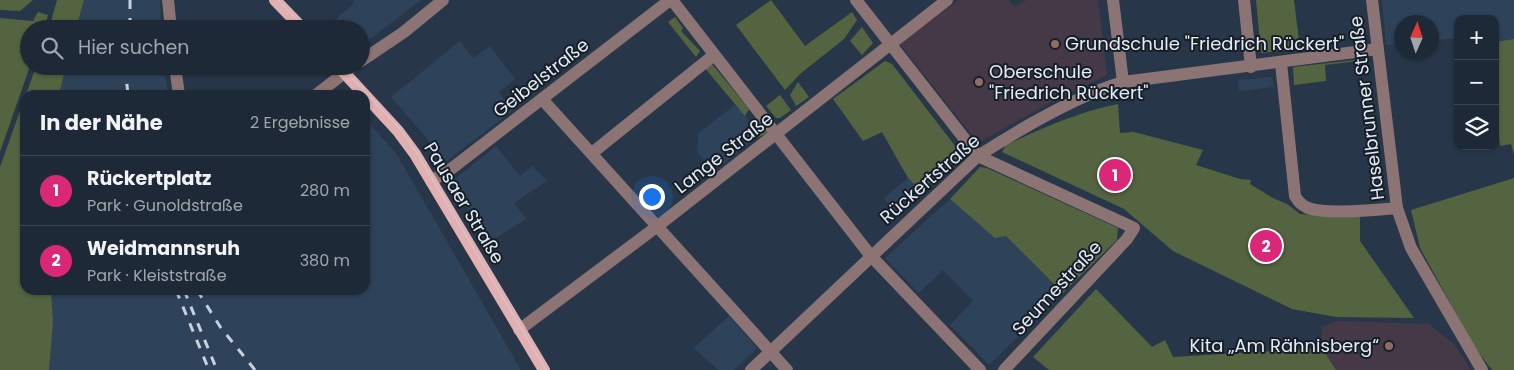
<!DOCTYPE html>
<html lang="de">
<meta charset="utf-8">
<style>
:root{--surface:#1d2937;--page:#25313f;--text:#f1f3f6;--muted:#a0a6ad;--line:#3b4552;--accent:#db2777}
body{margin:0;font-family:Poppins,sans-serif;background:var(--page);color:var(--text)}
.controls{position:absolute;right:15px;top:15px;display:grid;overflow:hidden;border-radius:10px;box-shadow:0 1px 4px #0004}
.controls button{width:45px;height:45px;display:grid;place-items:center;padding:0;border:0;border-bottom:1px solid var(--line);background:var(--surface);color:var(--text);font:25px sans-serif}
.compass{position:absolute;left:1394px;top:15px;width:45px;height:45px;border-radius:50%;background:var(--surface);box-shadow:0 1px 4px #0004;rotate:3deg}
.you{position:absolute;left:651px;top:196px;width:18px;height:18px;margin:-12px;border:4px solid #fff;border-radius:50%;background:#1a73e8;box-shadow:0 0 0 8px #1a73e833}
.badge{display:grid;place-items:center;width:32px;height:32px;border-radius:50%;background:var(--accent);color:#fff;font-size:16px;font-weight:700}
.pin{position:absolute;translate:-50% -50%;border:2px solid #fff;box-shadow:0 1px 5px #0006}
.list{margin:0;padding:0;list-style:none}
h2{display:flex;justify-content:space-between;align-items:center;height:65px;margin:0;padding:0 20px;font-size:21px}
h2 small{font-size:16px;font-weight:400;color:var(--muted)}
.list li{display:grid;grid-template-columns:32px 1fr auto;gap:15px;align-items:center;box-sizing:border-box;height:70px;padding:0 20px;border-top:1px solid var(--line)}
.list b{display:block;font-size:19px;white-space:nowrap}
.list p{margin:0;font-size:16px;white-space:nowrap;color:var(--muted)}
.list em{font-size:16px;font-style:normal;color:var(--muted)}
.icon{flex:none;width:28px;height:28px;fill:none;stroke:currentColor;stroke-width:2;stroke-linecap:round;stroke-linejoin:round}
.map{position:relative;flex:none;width:1514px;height:370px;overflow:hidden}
.search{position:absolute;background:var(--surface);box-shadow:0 1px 4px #0004;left:20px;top:20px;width:350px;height:55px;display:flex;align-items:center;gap:12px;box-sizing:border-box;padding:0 18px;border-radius:28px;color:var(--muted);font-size:19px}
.panel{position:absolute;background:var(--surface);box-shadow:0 1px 4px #0004;left:20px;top:90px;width:350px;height:205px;border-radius:15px}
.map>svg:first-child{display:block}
</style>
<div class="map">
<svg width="1514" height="370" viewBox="0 0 1514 370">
<rect width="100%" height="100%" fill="#273749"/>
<!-- built -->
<g fill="#2e4259">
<path d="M84 0H160L161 29H76Z"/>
<path d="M353 0H421L361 46V29H325L354 3Z"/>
<path d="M1382 0H1514V39L1495 42V19H1458V38L1432 41V22H1402L1401 44 1386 45Z"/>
<path d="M460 41 473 58 490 46 515 79 499 92 512 111 447 161 439 159 425 136 391 97Z"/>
<path d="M66 66H164L168 95H59Z"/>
<path d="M1272 77 1274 87 1239 91 1238 80Z"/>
<path d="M736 104 757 131 756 138 713 172 697 151 699 133Z"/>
<path d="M365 119 396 153 521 370H49L52 323 51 290H365Z"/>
<path d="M496 146 520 176 533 166 547 181 514 203 526 219 488 243 452 181Z"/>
<path d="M908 178 921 191 898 214 884 198Z"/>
<path d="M950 199 995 237 1006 236 1063 293 989 365 950 325 973 301 943 270 919 293 885 258Z"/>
<path d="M729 316 757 348 734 370H718L694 348Z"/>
</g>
<!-- education -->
<g fill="#453947">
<path d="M959 0H1009L1014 7 1026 0H1098L1107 75 1044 106 978 143 899 43Z"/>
<path d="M1337 321 1429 324 1454 344 1471 370H1336L1322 348V327Z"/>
</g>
<!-- green -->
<g fill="#546440">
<path d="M0 0H33L20 11 0 10Z"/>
<path d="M57 0H84L76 29H49Z"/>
<path d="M771 0 805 46 852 12 857 20 844 39 800 74 785 90 736 25Z"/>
<path d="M1256 0H1294L1300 49 1261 53Z"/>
<path d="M38 12 48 15 44 29H29L30 66 0 152V18L33 21Z"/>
<path d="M675 17 683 28 681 31 700 51 696 57 668 22Z"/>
<path d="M862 27 873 43 862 55 850 41Z"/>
<path d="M1514 39V155L1511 144 1500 146 1495 106V42Z"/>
<path d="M1364 59 1366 60 1325 65 1326 81 1294 85 1293 67Z"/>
<path d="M885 61 892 64 959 151 958 158 921 191 908 178 882 132 863 141 833 99Z"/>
<path d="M712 64 749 109 745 116 704 67Z"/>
<path d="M36 66H66L59 95H26Z"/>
<path d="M798 82 809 97 796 106 790 95Z"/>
<path d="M780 95 791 110 780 118H776L766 106Z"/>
<path d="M25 97V290H51L53 323 49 370H0V167Z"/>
<path d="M1118 104 1120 133 1134 132 1203 150 1196 165 1240 179 1251 180 1250 184 1273 198 1287 204 1300 214 1360 217V241L1414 318 1336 317 1292 309 1173 251 1124 209 1002 152 1006 145C1043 128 1078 112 1118 104Z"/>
<path d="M756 118 768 134 756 138 757 131 749 121Z"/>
<path d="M980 167 987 168 1118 228 1117 240 1063 293 1006 236 995 238 950 199Z"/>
<path d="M1514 178V370H1492L1475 348 1420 248 1411 210Z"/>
<path d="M1096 289 1152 347 1165 340 1173 357 1322 348 1336 370H1049L1033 357Z"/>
</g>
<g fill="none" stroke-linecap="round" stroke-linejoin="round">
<!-- minor -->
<g stroke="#8d7474" stroke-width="12">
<path d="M168 0 171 29"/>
<path d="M672 0 870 255 980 370"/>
<path d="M856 0 978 156 1134 228 1127 239 1004 370"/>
<path d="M1113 0 1123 82"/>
<path d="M1244 0 1251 67"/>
<path d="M1372 0 1397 208 1411 248 1482 370"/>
<path d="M361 61 404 32 443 0"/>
<path d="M1281 63 1295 196C1298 201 1300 204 1306 207 1323 215 1377 210 1397 208"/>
<path d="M175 66 179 95"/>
<path d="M316 95 353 66"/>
<path d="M542 99 787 370"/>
<path d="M592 153 714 55"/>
<path d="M431 181 451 169 670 0"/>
<path d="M519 330 659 225 947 0"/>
<path d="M751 370 978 156C1020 129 1076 96 1123 82L1378 49"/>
</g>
<!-- major -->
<g stroke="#e3b0b1" stroke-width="12">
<path d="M275 0 303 29"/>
<path d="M338 66 398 131 415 154 544 370"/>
</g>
<!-- tram -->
<g stroke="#c7d1de" stroke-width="1">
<path d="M278 0 306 29"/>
<path d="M341 66 400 129 417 153 546 370"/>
</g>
<!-- rail -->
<g stroke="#c7d1de" stroke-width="3" stroke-dasharray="9 9" stroke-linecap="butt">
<path d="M130 0V29"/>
<path d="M125 66 128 95"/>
<path d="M176 290 209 370"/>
<path d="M184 290 217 370"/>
<path d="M197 290 221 328 255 370"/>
</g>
</g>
<!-- markers -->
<g fill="#8d6e63" stroke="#171e26" stroke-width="2">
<circle cx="1055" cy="44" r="5"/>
<circle cx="979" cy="82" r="5"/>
<circle cx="1389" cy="346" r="5"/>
</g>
<g text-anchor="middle" stroke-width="4" stroke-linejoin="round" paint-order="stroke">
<!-- poi labels -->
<g font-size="18" fill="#e2ecf8" stroke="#171e26" text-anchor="start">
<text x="1065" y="50">Grundschule "Friedrich Rückert"</text>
<text x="989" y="78">Oberschule<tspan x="989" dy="21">"Friedrich Rückert"</tspan></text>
<text x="1379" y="352" text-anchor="end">Kita „Am Rähnisberg“</text>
</g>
<!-- street labels -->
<g font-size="18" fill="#e2ecf8" stroke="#171e26">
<text transform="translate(541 78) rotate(-38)" y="6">Geibelstraße</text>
<text transform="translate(1367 108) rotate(-97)" y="6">Haselbrunner Straße</text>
<text transform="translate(724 153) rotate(-38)" y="6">Lange Straße</text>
<text transform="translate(930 179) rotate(-41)" y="6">Rückertstraße</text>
<text transform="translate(464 203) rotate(59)" y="6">Pausaer Straße</text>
<text transform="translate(1057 288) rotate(-47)" y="6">Seumestraße</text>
</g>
</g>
</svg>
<div class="controls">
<button>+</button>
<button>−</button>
<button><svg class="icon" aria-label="layers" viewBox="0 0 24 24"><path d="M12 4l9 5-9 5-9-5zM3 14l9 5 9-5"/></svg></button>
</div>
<svg class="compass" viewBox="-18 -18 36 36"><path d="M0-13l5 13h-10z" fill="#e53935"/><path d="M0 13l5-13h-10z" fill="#a0a6ad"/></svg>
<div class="you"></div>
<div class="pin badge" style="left:1115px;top:175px">1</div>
<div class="pin badge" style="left:1266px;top:246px">2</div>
<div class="search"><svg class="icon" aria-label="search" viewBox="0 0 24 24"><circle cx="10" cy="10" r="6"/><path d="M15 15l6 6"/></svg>Hier suchen</div>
<section class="panel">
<h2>In der Nähe<small>2 Ergebnisse</small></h2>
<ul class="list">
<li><span class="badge">1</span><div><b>Rückertplatz</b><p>Park · Gunoldstraße</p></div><em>280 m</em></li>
<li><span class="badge">2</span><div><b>Weidmannsruh</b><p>Park · Kleiststraße</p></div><em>380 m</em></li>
</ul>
</section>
</div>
